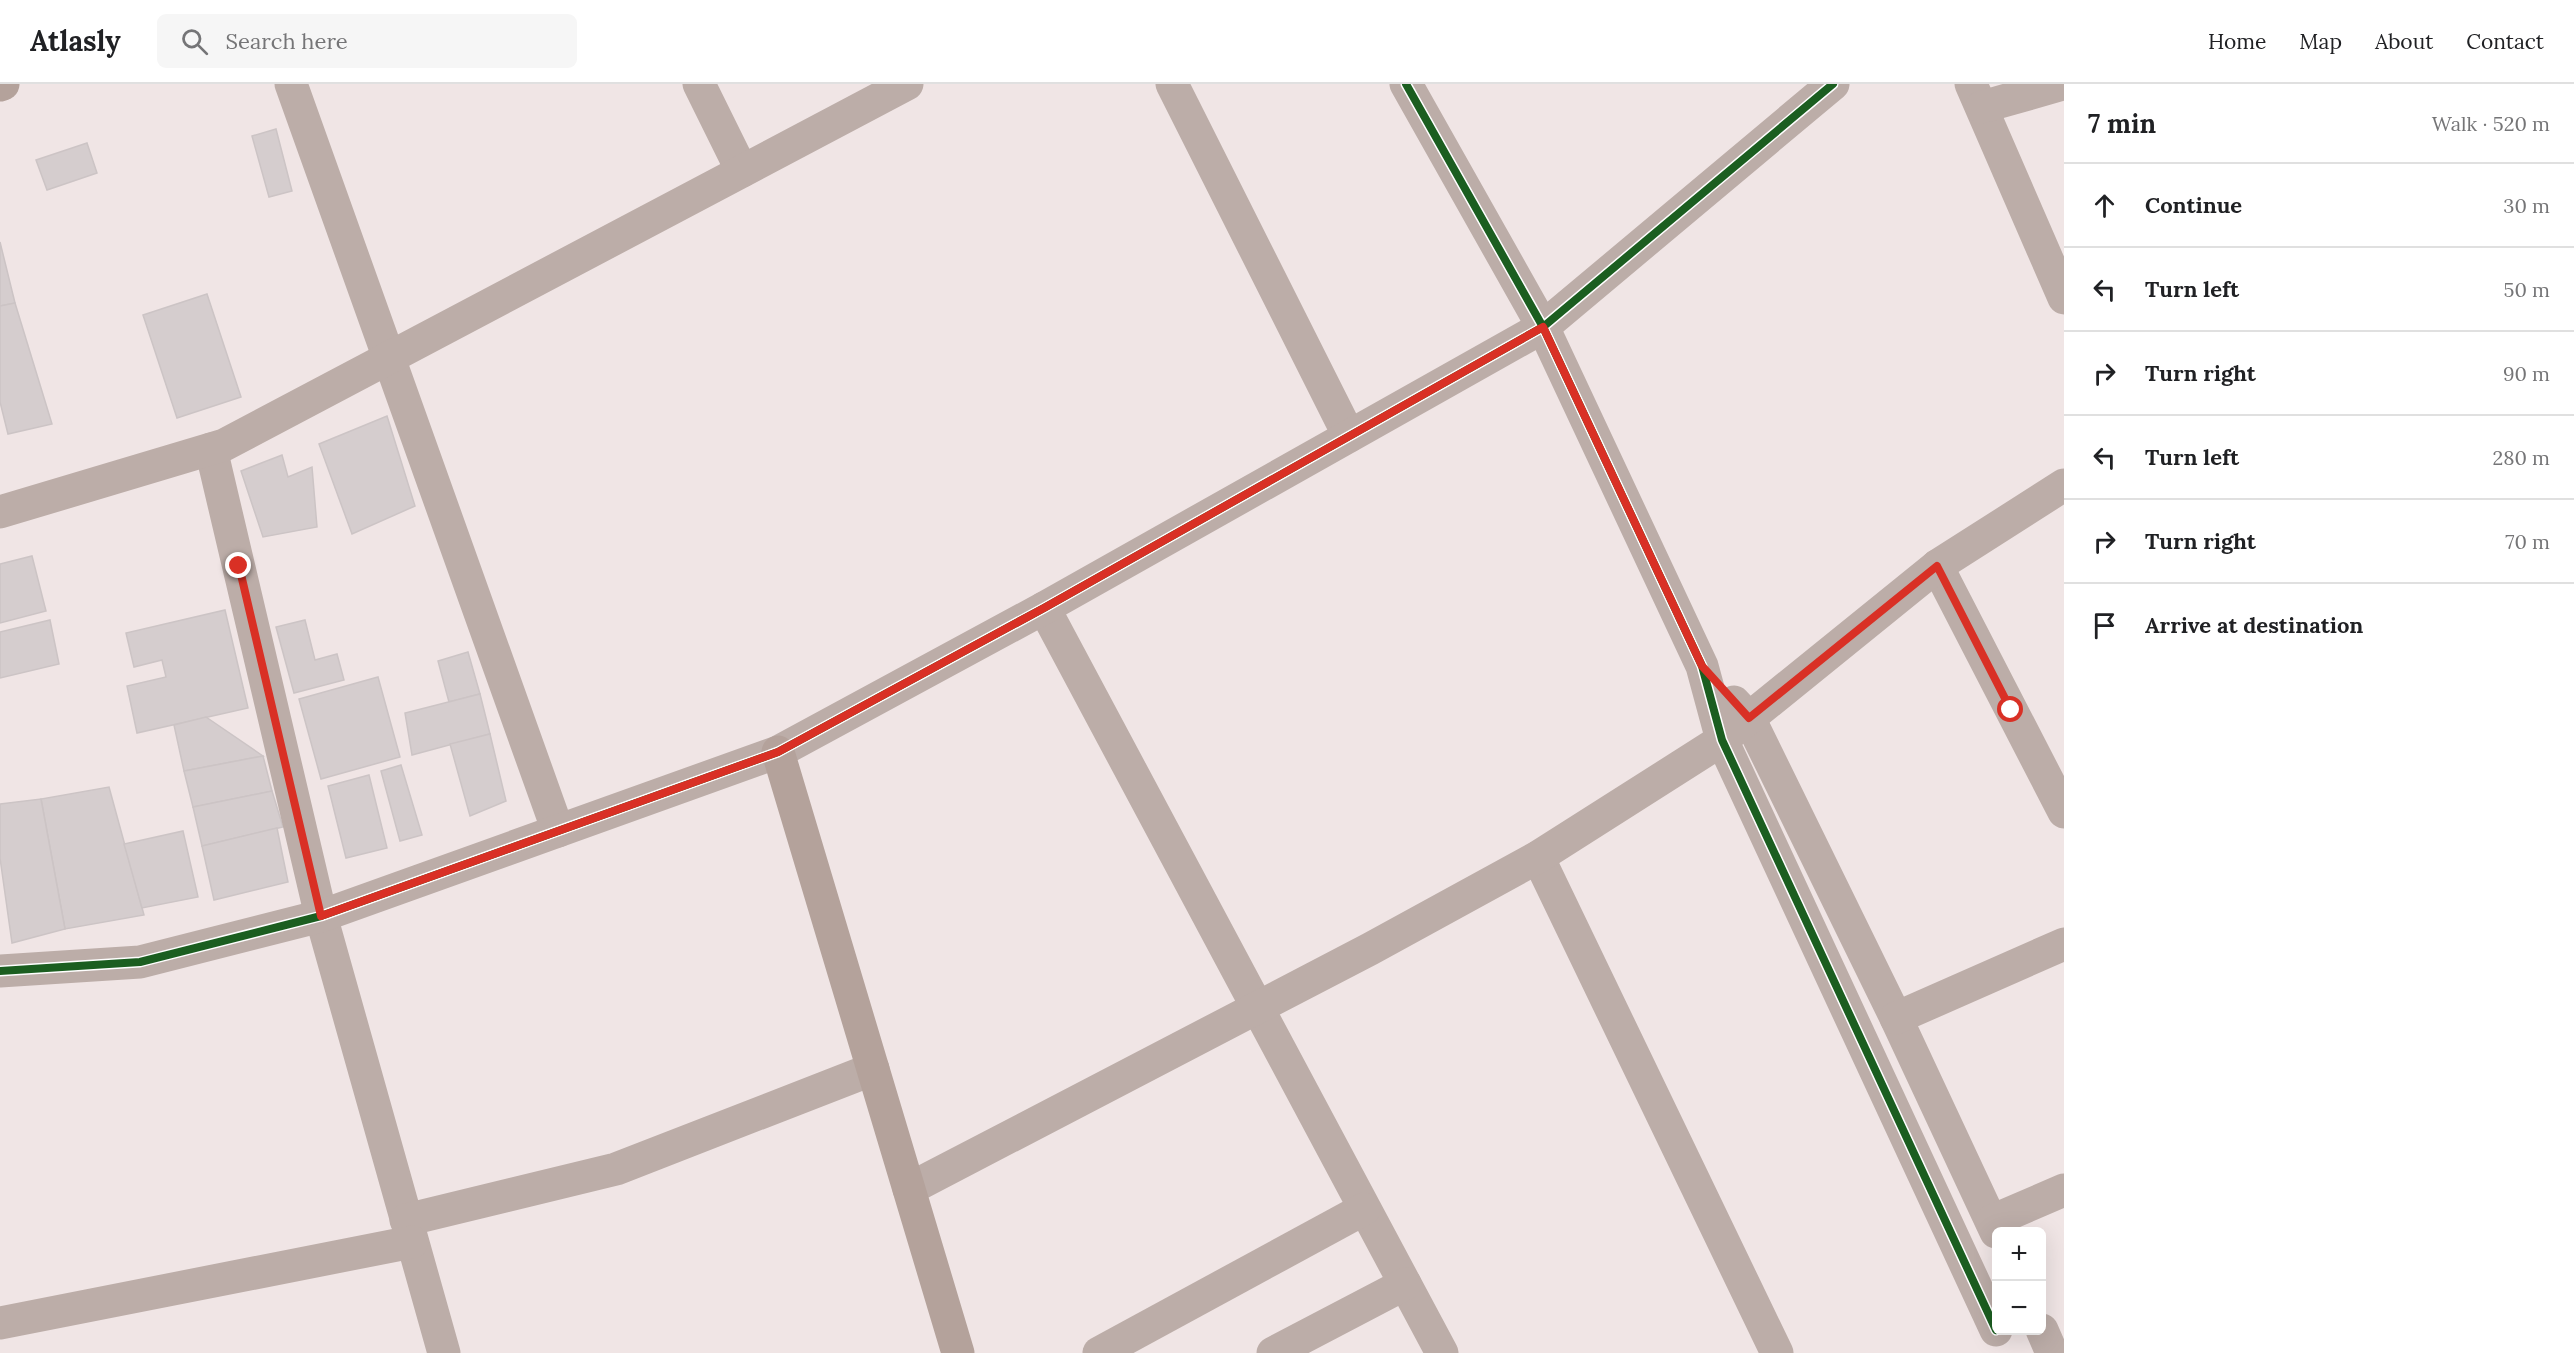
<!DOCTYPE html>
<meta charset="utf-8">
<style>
:root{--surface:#fff;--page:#f6f6f6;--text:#202124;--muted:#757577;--line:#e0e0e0}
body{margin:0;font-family:Lora,serif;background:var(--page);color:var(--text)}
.controls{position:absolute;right:18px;bottom:18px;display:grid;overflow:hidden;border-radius:9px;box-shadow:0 6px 24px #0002}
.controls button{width:54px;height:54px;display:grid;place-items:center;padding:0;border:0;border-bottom:2px solid var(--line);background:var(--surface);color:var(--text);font:30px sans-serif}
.stop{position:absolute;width:18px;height:18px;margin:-14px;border:4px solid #d93025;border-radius:50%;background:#fff}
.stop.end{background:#d93025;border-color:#fff;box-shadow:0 2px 6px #0008}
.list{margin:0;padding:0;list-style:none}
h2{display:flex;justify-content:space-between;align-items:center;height:78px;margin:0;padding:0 24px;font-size:26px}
h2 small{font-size:20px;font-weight:400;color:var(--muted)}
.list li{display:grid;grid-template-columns:39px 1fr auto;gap:18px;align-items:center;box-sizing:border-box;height:84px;padding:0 24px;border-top:2px solid var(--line)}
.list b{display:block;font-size:22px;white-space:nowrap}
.list em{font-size:20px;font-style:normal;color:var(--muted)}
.icon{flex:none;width:33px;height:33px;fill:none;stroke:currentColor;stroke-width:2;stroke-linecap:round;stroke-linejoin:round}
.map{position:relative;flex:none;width:2064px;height:1269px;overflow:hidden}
header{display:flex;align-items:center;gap:36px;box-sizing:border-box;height:84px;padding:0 30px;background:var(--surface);border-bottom:2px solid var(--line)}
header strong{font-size:28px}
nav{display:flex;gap:33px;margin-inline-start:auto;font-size:21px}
.search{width:420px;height:54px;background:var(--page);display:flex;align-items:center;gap:15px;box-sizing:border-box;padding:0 21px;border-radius:9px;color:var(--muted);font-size:22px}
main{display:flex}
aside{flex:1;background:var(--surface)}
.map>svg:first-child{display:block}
</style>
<header>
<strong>Atlasly</strong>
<div class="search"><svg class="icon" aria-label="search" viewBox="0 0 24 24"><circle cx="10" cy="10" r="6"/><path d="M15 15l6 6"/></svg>Search here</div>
<nav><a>Home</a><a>Map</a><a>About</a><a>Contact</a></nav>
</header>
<main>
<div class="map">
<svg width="2064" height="1269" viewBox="0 0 2064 1269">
<rect width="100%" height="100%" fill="#f0e5e5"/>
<!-- building -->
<g fill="#d5cdce" stroke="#ccc4c5" stroke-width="1.5">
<path d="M276 45 292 107 269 113 252 52Z"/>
<path d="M87 59 97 89 47 106 36 76Z"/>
<path d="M0 158 15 219 0 222Z"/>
<path d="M207 210 241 313 177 334 143 231Z"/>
<path d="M15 219 52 340 8 350 0 318V222Z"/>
<path d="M387 332 415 422 352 450 319 360Z"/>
<path d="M282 371 288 393 312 383 317 443 263 453 241 387Z"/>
<path d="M32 472 46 527 0 539V480Z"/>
<path d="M225 526 248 624 137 649 127 602 166 593 162 576 134 583 126 549Z"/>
<path d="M50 536 59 580 0 594V548Z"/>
<path d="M305 536 315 576 337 570 344 596 294 609 276 543Z"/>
<path d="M468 568 480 610 449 618 438 577Z"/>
<path d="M378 593 400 673 321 695 299 615Z"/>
<path d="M480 610 490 650 412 671 405 629Z"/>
<path d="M206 633 263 672 184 687 174 641Z"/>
<path d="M490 650 506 717 470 732 450 660Z"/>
<path d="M263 672 272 707 193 723 184 687Z"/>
<path d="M401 681 422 751 400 757 381 687Z"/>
<path d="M369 691 387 764 346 774 328 702Z"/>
<path d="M109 703 144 831 65 845 41 715Z"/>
<path d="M272 707 283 743 202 762 193 723Z"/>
<path d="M41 715 65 845 12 859 0 774V720Z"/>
<path d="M277 744 288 798 214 816 202 762Z"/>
<path d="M183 747 198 813 142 824 124 760Z"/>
</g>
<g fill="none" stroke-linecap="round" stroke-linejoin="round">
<!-- minor -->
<g stroke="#bcada8" stroke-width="33">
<path d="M291 0 558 747"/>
<path d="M699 0 742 87"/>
<path d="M1172 0 1349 352"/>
<path d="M1406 0 1543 243 1702 582 1722 656 1996 1246"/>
<path d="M1971 0 2064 214"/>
<path d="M1982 23 2063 0"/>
<path d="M211 365 321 832 444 1269"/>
<path d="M0 428 224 361 907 0"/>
<path d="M1937 482 2064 728"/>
<path d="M1044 524 1442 1269"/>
<path d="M1734 618 1749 634 1896 934 1996 1148"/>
<path d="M1538 773 1777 1269"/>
<path d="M0 887 140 878 321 832 778 668 1044 524 1543 243 1833 0"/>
<path d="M1896 934 2064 860"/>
<path d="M909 1105 1370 865 1538 773 1722 656 1937 482 2064 401"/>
<path d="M406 1136 616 1085 873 985"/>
<path d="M1992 1137 2064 1106"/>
<path d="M0 1239 412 1158"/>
<path d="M2042 1246 2052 1269"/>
<path d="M1099 1269 1364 1125"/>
<path d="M1273 1269 1405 1200"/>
</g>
<!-- secondary -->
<g stroke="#b4a29b" stroke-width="33">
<path d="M0 1 3 0"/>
<path d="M778 668 958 1269"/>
</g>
<!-- cycleway casing -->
<g stroke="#fff" stroke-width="11">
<g id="cycleway">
<path d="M1406 0 1543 243 1702 582 1722 656 1996 1246"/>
<path d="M0 887 140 878 321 832 778 668 1044 524 1543 243 1833 0"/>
</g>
</g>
<!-- cycleway -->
<use href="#cycleway" stroke="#1b5e20" stroke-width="8"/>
</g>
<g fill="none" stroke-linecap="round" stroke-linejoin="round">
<!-- route -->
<path stroke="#d93025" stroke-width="8" d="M239 482 321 832 778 668 1044 524 1543 243 1702 582 1749 634 1937 482 2011 626"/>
</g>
</svg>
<div class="controls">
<button>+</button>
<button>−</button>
</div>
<div class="stop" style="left:2011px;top:626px"></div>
<div class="stop end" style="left:239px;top:482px"></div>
</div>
<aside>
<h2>7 min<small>Walk · 520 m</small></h2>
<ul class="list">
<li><svg class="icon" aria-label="ahead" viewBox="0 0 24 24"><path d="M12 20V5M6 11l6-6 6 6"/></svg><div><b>Continue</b></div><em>30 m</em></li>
<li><svg class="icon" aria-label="left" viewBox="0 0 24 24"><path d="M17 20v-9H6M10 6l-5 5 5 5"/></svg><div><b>Turn left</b></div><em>50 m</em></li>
<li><svg class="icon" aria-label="right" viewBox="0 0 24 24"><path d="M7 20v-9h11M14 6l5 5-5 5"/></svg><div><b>Turn right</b></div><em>90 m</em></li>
<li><svg class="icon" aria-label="left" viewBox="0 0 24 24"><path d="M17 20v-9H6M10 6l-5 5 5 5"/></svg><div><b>Turn left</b></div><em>280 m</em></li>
<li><svg class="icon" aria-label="right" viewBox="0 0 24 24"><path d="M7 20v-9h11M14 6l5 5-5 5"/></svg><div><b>Turn right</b></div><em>70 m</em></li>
<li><svg class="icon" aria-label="arrive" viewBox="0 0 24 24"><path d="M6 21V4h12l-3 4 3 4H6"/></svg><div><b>Arrive at destination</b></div></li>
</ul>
</aside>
</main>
